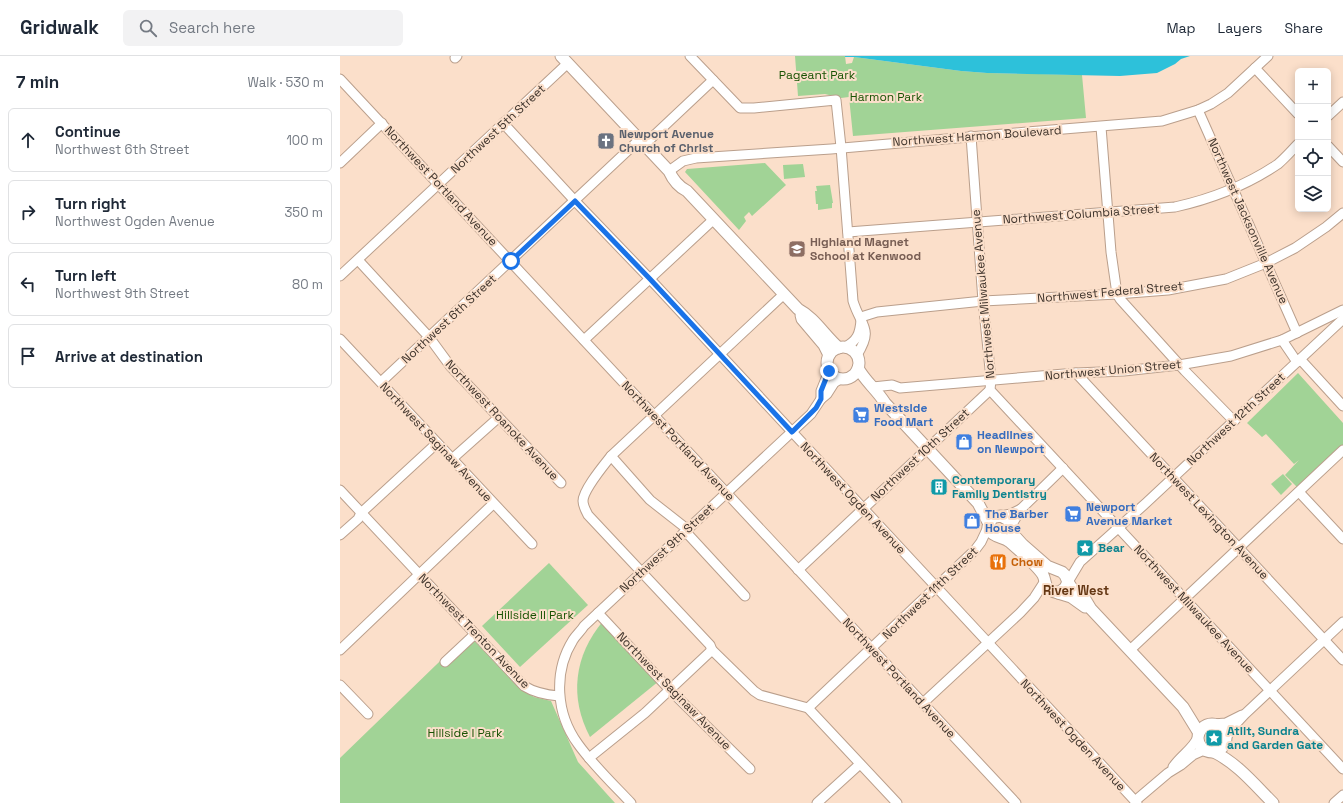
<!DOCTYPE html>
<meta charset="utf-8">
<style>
:root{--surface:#fff;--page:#f2f2f3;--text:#1f2937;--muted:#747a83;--line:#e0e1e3}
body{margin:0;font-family:"Space Grotesk",sans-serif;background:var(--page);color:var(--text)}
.controls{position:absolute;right:12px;top:12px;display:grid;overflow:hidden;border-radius:6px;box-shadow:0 2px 10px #0003}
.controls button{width:36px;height:36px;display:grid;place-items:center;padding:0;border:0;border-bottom:1px solid var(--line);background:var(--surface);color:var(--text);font:20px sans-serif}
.stop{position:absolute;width:12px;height:12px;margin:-9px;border:3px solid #1a73e8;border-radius:50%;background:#fff}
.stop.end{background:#1a73e8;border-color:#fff;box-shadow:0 1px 4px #0008}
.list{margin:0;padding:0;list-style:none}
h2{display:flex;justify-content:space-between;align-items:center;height:52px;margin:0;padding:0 16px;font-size:17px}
h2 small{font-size:13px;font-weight:400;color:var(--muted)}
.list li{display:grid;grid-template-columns:26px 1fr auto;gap:12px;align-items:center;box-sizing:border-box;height:64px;margin:0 8px 8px;padding:0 8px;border:1px solid var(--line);border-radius:6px}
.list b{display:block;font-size:15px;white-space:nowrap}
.list p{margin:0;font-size:13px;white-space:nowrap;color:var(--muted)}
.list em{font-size:13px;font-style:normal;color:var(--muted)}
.icon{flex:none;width:22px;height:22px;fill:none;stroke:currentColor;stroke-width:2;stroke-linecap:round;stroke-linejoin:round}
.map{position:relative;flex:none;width:1003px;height:747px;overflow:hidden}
header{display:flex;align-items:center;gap:24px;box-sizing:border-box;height:56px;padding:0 20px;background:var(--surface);border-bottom:1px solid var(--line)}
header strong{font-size:19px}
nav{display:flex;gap:22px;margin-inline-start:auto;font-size:14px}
.search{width:280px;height:36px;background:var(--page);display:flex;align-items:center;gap:10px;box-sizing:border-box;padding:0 14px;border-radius:6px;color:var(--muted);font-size:15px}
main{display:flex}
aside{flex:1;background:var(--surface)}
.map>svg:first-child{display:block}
</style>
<header>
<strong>Gridwalk</strong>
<div class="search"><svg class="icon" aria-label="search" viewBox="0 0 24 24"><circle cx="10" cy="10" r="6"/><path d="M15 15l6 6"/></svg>Search here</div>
<nav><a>Map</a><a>Layers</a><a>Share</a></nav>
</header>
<main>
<aside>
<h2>7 min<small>Walk · 530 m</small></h2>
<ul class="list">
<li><svg class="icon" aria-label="ahead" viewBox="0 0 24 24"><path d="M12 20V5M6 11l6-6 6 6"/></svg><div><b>Continue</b><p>Northwest 6th Street</p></div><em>100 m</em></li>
<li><svg class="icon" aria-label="right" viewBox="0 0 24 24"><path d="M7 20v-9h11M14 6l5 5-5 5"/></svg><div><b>Turn right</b><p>Northwest Ogden Avenue</p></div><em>350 m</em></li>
<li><svg class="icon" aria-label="left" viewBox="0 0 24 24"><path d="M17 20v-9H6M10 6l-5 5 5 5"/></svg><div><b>Turn left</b><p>Northwest 9th Street</p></div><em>80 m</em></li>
<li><svg class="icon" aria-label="arrive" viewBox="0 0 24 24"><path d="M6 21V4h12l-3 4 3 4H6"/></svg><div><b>Arrive at destination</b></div></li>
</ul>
</aside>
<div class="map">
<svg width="1003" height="747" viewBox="0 0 1003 747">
<rect width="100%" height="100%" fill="#fbdfca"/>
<!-- green -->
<g fill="#a1d396">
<path d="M455 0H505L506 8 512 7 514 1 621 15 647 17 742 19 746 62 513 80 509 41 501 42 485 38 458 40Z"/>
<path d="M425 107 446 129 412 160 409 156 404 161 406 165 399 174 345 116 347 113Z"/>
<path d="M463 108 465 121 444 123 443 109Z"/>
<path d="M490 129 493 147H492V152L478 154V148H476L475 135H477L476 130Z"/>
<path d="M958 317 1003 367V390L957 431 945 419 959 404 954 408 926 378 922 381 907 367Z"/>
<path d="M943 418 952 428 941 439 931 428Z"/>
<path d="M209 507 248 549 180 611 142 570Z"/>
<path d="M263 565 319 625 250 681C229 641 234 600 263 565Z"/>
<path d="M128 578 179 632 194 641 211 645 238 706 275 747H0V702Z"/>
</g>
<!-- water -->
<path fill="#2dc1da" d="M505 0H850L841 3 835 8 817 17 780 20 647 17 621 15 514 1H505Z"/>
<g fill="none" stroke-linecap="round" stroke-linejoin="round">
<!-- minor casing -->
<g stroke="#ba9f8c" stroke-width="11">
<g id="minor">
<path d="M350 0 400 52H414L496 44 501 91 513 245C521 271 534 272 517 299"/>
<path d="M115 2 117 0"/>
<path d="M915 12 958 58"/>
<path d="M0 23 676 747"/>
<path d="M858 54 957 277"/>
<path d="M988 60 1003 46"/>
<path d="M163 67 235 145 310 223 797 747"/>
<path d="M761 71 771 196 777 238 780 243 845 315 894 365"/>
<path d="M631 80 643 245 651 323 650 334 1003 713"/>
<path d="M304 89 373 24"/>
<path d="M988 90 1003 106"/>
<path d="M0 107 42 67"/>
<path d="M329 115 343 105 356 102 491 93 687 76 822 65 858 54 871 48 888 37 928 0"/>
<path d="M508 176 835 151C871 143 907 129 938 108 945 102 952 94 958 88"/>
<path d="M18 204 89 281 111 311 221 427"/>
<path d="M0 220 228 7"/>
<path d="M444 238 271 400C264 409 243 434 243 445 243 450 246 455 248 459L370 589 372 594 414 635 420 639 468 652 557 747"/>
<path d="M521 261 537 256 643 245 777 238 828 234 886 223 926 207 955 192 986 171 1003 157"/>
<path d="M0 283 192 488"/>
<path d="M244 284 374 163"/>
<path d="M942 284 957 306"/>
<path d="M505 291C517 285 520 278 521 264"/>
<path d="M960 303 1003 350"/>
<path d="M736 317 1003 604"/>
<path d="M41 326 299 84"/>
<path d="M533 331 552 329 560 332 736 317 784 315 839 309 891 300 942 284 1003 254"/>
<path d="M481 343V335L489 315"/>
<path d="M271 400 310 444 347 473"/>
<path d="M112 403 158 362"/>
<path d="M0 434 184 630C195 637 206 639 219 640"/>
<path d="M959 436 1003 483"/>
<path d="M681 453 723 412"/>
<path d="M661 460 671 458 681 453 671 470"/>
<path d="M345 475 405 540"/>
<path d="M0 479 18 463 21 457 97 387"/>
<path d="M458 514 650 334"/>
<path d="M728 526 740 506 806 447 1003 263"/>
<path d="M258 557 330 634 410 713"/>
<path d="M0 594 153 448"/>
<path d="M790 594 1003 394"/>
<path d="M105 606 135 578"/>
<path d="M0 629 28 658"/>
<path d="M583 647 680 557 694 542 705 525"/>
<path d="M468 652 635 494 641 486 648 471"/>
<path d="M873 668 886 667 902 659"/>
<path d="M886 682 891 673 905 658 1003 566"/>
<path d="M249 702 305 657 372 594"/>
<path d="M833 711C840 700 853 693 858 681"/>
<path d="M795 745 828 717 841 709 853 699 862 695H867"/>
<path d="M291 747C273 728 253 709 238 688 216 658 213 616 233 584 236 579 241 575 244 570L471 358 481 343 487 338 494 327 500 323"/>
<path d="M477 747 520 708"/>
<path d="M994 747 1003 739"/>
</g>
</g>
<!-- major casing -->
<g stroke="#ba9f8c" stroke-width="13">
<g id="major">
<path d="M221 0 329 115C333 124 339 131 347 135L458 253C475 262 484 279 499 292"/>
<path d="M461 259 462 263 484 289 489 299"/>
<circle cx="503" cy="307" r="16"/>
<path d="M518 312C525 325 537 334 545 347L638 447 649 468"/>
<path d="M728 526 725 532 718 537C714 536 710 535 707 531 705 528 705 523 703 519 698 511 678 493 670 486 662 480 652 482 648 471L652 462 655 461 661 460 668 464 673 478 683 489 707 510 722 516 725 519 728 526 732 532 745 543 751 553 843 651 859 677"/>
<path d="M718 537 731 541 745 551"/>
<circle cx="872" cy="682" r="14"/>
<path d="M874 696C898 708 914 728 933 747"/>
</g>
</g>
<!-- minor -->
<use href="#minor" stroke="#fff" stroke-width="9"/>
<!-- major -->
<use href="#major" stroke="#fff" stroke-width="11"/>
</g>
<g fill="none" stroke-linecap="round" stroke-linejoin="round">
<!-- route -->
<path stroke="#1a73e8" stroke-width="5" d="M171 205 235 145 310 223 452 376 476 352 481 343V335L489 315"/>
</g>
<!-- icons -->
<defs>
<g id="church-square" transform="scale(0.9)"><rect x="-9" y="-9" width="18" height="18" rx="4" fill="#6b7280" stroke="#fbdfca"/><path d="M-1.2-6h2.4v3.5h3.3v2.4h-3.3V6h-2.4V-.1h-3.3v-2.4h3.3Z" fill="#fff"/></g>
<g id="school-square" transform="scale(0.9)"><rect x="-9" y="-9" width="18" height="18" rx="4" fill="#8d6e63" stroke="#fbdfca"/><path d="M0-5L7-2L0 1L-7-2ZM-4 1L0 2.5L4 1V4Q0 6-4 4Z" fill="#fff"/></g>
<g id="supermarket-square" transform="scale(0.9)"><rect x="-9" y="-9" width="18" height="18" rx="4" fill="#3f7fe0" stroke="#fbdfca"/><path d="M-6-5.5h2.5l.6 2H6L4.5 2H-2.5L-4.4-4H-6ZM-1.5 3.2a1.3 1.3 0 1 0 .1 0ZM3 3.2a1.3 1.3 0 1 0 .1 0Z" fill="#fff"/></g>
<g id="shop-square" transform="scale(0.9)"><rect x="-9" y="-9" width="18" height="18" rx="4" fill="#3f7fe0" stroke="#fbdfca"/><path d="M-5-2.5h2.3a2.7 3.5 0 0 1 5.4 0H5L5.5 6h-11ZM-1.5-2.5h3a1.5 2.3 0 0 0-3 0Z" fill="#fff"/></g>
<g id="building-square" transform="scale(0.9)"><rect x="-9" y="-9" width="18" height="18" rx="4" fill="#0f9aa8" stroke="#fbdfca"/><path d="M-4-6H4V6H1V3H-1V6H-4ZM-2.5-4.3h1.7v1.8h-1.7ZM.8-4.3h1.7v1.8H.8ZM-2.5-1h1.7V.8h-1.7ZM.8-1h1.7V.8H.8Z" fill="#fff"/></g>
<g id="sight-square" transform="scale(0.9)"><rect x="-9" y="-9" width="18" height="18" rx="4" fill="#0f9aa8" stroke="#fbdfca"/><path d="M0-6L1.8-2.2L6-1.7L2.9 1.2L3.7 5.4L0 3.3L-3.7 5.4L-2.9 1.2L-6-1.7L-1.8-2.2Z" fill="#fff"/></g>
<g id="restaurant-square" transform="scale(0.9)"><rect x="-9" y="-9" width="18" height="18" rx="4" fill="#e8710a" stroke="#fbdfca"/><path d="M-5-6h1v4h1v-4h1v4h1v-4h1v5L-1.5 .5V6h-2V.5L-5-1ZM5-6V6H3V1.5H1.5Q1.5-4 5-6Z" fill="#fff"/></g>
</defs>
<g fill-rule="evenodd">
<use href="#church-square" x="266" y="85"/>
<use href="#school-square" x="457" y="193"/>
<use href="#supermarket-square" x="521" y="359"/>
<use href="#shop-square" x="624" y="386"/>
<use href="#building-square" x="599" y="431"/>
<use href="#supermarket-square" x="733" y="458"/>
<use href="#shop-square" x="632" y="465"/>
<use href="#sight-square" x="745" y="492"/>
<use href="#restaurant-square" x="658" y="506"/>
<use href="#sight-square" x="874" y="682"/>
</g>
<g text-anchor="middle" stroke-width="4" stroke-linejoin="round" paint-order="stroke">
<!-- park labels -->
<g font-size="12" fill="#195304" stroke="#fbdfca">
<text x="477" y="23">Pageant Park</text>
<text x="546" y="45">Harmon Park</text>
<text x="195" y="563">Hillside II Park</text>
<text x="125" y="681">Hillside I Park</text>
</g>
<!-- street labels -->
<g font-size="12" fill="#3d322a" stroke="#fbdfca">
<text transform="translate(158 73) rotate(-43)" y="4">Northwest 5th Street</text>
<text transform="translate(637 80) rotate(-4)" y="4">Northwest Harmon Boulevard</text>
<text transform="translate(101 130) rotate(47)" y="4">Northwest Portland Avenue</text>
<text transform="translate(741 158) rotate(-4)" y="4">Northwest Columbia Street</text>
<text transform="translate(908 165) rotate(66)" y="4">Northwest Jacksonville Avenue</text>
<text transform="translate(770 236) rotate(-5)" y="4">Northwest Federal Street</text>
<text transform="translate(643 238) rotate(-95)" y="4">Northwest Milwaukee Avenue</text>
<text transform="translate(109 263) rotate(-43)" y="4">Northwest 6th Street</text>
<text transform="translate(773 314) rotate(-5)" y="4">Northwest Union Street</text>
<text transform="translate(896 363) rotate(-43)" y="4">Northwest 12th Street</text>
<text transform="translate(162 364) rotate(47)" y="4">Northwest Roanoke Avenue</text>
<text transform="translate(338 385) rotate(47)" y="4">Northwest Portland Avenue</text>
<text transform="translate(96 386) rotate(47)" y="4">Northwest Saginaw Avenue</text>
<text transform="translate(580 399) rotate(-43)" y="4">Northwest 10th Street</text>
<text transform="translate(513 442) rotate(47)" y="4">Northwest Ogden Avenue</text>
<text transform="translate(869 460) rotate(47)" y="4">Northwest Lexington Avenue</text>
<text transform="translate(327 492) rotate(-43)" y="4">Northwest 9th Street</text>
<text transform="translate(590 537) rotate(-44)" y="4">Northwest 11th Street</text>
<text transform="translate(854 553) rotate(47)" y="4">Northwest Milwaukee Avenue</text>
<text transform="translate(134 575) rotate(46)" y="4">Northwest Trenton Avenue</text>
<text transform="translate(559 622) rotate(47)" y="4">Northwest Portland Avenue</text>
<text transform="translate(334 635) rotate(46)" y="4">Northwest Saginaw Avenue</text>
<text transform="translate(733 679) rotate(47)" y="4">Northwest Ogden Avenue</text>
</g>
<!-- worship labels -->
<g font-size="12" font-weight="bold" fill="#5b616d" stroke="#fbdfca" text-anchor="start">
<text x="279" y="82">Newport Avenue<tspan x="279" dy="14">Church of Christ</tspan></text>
</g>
<!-- education labels -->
<g font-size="12" font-weight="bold" fill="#785e54" stroke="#fbdfca" text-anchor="start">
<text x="470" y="190">Highland Magnet<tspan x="470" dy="14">School at Kenwood</tspan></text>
</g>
<!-- shop labels -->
<g font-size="12" font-weight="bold" fill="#366cbe" stroke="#fbdfca" text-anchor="start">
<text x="534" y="356">Westside<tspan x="534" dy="14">Food Mart</tspan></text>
<text x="637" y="383">Headlines<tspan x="637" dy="14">on Newport</tspan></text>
<text x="746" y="455">Newport<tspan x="746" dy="14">Avenue Market</tspan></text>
<text x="645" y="462">The Barber<tspan x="645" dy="14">House</tspan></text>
</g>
<!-- culture labels -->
<g font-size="12" font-weight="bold" fill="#0d838f" stroke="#fbdfca" text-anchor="start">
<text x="612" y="428">Contemporary<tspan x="612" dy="14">Family Dentistry</tspan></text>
<text x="758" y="496">Bear</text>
<text x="887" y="679">Atilt, Sundra<tspan x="887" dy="14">and Garden Gate</tspan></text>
</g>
<!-- food labels -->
<g font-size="12" font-weight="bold" fill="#c56008" stroke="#fbdfca" text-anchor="start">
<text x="671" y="510">Chow</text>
</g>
<!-- neighbourhood labels -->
<g font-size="13" font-weight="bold" fill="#643714" stroke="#fbdfca">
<text x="736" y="539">River West</text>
</g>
</g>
</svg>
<div class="controls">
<button>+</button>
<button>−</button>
<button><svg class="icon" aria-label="locate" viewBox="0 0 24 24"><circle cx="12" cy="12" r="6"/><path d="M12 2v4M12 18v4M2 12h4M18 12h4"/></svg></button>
<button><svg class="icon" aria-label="layers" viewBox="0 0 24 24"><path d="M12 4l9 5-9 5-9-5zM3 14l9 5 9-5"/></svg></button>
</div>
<div class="stop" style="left:171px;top:205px"></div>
<div class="stop end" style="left:489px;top:315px"></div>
</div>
</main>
